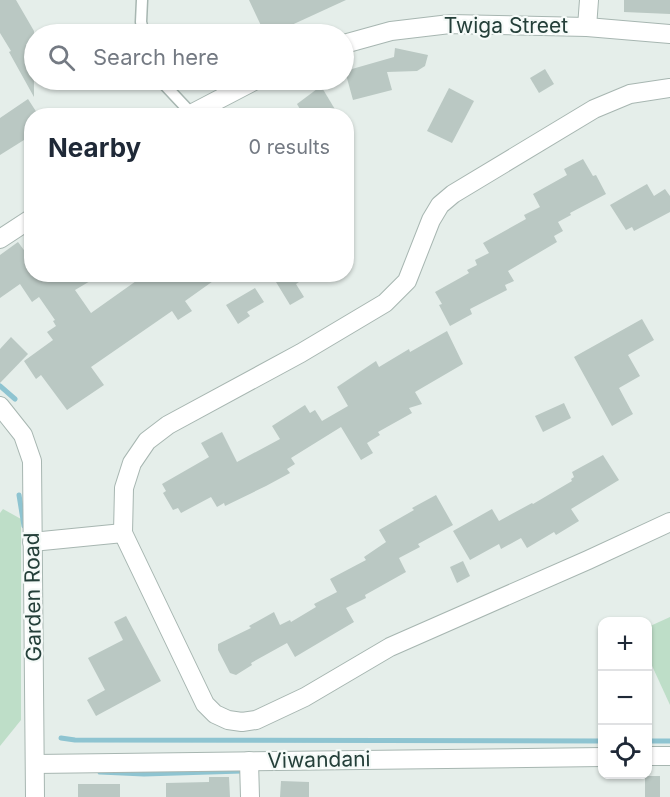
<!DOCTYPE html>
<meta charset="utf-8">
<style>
:root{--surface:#fff;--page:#f6f6f7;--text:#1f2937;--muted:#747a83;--line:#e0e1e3}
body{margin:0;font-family:Inter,sans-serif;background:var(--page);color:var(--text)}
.controls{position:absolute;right:18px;bottom:18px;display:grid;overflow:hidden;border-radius:12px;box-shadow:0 2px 4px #0004}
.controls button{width:54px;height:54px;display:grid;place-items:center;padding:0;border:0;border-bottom:2px solid var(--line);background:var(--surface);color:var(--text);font:30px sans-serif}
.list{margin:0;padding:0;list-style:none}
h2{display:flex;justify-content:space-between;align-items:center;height:78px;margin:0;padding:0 24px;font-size:26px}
h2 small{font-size:20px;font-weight:400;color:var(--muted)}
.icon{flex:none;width:33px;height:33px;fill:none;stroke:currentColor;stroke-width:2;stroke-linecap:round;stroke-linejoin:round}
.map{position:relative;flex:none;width:670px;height:797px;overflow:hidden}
.search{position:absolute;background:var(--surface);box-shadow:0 2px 4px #0004;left:24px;top:24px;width:330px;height:66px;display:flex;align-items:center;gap:15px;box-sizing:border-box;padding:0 21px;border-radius:33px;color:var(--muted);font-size:22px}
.panel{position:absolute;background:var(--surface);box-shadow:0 2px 4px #0004;left:24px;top:108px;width:330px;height:174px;border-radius:24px}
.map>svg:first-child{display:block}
</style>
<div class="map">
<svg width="670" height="797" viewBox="0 0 670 797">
<rect width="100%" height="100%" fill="#e5eeea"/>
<!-- green -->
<g fill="#bedec8">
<path d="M3 509 21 519V720L0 746V513Z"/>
<path d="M670 617V705L648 657V627Z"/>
</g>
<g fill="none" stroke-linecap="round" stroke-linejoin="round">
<!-- stream -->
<g stroke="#8ec4d1" stroke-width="5">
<path d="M0 386 15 399"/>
<path d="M19 495 24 526"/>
<path d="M61 738 75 740 602 741"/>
<path d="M648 741H670"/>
<path d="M100 772 144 774 242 771"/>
</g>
</g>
<!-- building -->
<g fill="#bac8c3">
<path d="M0 0H16L34 31V97L9 52 11 51 0 33Z"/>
<path d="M249 0H346L272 34H265Z"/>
<path d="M624 0H670V14L624 12Z"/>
<path d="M395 48 428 55 425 66 417 71 387 72 392 90 353 100 345 71 394 57Z"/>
<path d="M545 69 554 84 539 93 530 78Z"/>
<path d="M321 86 339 116H304L297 104Z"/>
<path d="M449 88 474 101 452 143 427 131Z"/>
<path d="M28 99 39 116H32V135L0 155V118Z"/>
<path d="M583 159 593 176 596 175 606 194 570 213 571 215 558 222 563 231 554 236 557 242 508 271 514 281 505 285 507 290 470 309 472 314 450 326 439 305 442 304 435 292 469 273 467 270 477 265 475 260 489 253 483 243 526 219 524 215 540 207 533 194 567 175 564 169Z"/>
<path d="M647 184 654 196 665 189 670 196V212L634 231 632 227 626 230 610 205Z"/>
<path d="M18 242 32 261V274H102L75 290 91 313 146 274H223L185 301 192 311 178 320 172 311 91 367 104 385 67 410 41 375 36 379 24 361 53 340 47 332 56 326 53 321 55 320 39 297 32 302 20 284 0 298V255Z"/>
<path d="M287 274H311L296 284 304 297 290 305 276 282Z"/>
<path d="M255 288 264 302 247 312 250 316 238 324 226 305Z"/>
<path d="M642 319 654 340 628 355 640 376 619 388 633 414 612 426 574 357Z"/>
<path d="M447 331 463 364 415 392 422 404 409 408 412 413 378 432 380 435 367 443 373 453 361 460 341 427 291 458 295 464 287 469 290 473 266 486 225 506 224 503 217 507 211 497 181 513 178 508 173 510 163 493 166 491 162 484 209 457 201 443 222 432 237 462 280 439 272 426 305 405 310 413 315 410 322 421 348 406 337 387 376 361 379 367 409 349 410 352Z"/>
<path d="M11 337 28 354 0 383V349Z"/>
<path d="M564 403 571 418 543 432 535 416Z"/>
<path d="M603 455 619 480 571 509 579 521 556 535 554 532 527 548 521 538 501 549 499 544 470 560 453 531 492 509 499 521 532 503 533 504 572 481 571 479 574 477 572 472Z"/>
<path d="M436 495 453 525 418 544 420 547 399 558 406 572 365 595 366 598 346 608 354 622 295 657 287 643 251 663 252 665 236 675 230 673 218 650V644L251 628 249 626 274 612 280 625 290 620 291 622 316 607 314 604 337 592 330 579 366 560 364 557 386 542 379 530 414 510 412 508Z"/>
<path d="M463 561 470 576 457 583 450 567Z"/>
<path d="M126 616 161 681 96 716 87 700 105 690 88 658 123 640 114 622Z"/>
<rect x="645" y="776" width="15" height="21"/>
<path d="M209 777H229L230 797H166V783L209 782Z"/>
<path d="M281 781 309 782V797H280Z"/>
<rect x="78" y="784" width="42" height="13"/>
</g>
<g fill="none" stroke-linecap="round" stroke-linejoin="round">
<!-- service casing -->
<g stroke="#a7b6b1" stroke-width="13">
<g id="service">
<path d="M142 0 141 22 144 34"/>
<path d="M160 80 191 113"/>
</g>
</g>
<!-- minor casing -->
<g stroke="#a7b6b1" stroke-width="20">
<g id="minor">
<path d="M587 27 589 0"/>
<path d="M344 44 391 31 450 24 587 27 670 34"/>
<path d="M670 88 630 94 594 109 453 194 440 205 431 220 407 281 385 303 301 353 168 425 147 441 132 463 124 488 123 533 205 704 215 714 228 720 242 722 256 720 305 697 390 647 588 560 670 522"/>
<path d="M187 116 256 80"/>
<path d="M0 239 32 218"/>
<path d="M32 542 123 533"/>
<path d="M249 761 250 797"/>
</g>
</g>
<!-- tertiary casing -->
<g stroke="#a7b6b1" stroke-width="20">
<g id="tertiary">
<path d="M0 406 23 435 32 461 35 797"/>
<path d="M648 756H670"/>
<path d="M35 764 602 757"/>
</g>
</g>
<!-- service -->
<use href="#service" stroke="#fff" stroke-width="10"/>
<!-- minor -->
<use href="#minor" stroke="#fff" stroke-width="18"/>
<!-- tertiary -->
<use href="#tertiary" stroke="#fff" stroke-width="18"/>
</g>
<g text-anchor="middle" stroke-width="4.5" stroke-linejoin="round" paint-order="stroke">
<!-- street labels -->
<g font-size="21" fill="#243f39" stroke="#f5faf8">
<text x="506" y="33">Twiga Street</text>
<text transform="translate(33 597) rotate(-91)" y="7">Garden Road</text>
<text transform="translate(319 760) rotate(-1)" y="7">Viwandani</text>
</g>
</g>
</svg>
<div class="controls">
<button>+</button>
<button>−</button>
<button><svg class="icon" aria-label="locate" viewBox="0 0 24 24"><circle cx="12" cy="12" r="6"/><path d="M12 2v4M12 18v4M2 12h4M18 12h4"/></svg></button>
</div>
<div class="search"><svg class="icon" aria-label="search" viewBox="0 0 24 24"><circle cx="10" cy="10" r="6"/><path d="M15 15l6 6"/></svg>Search here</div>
<section class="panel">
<h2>Nearby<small>0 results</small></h2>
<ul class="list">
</ul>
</section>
</div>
